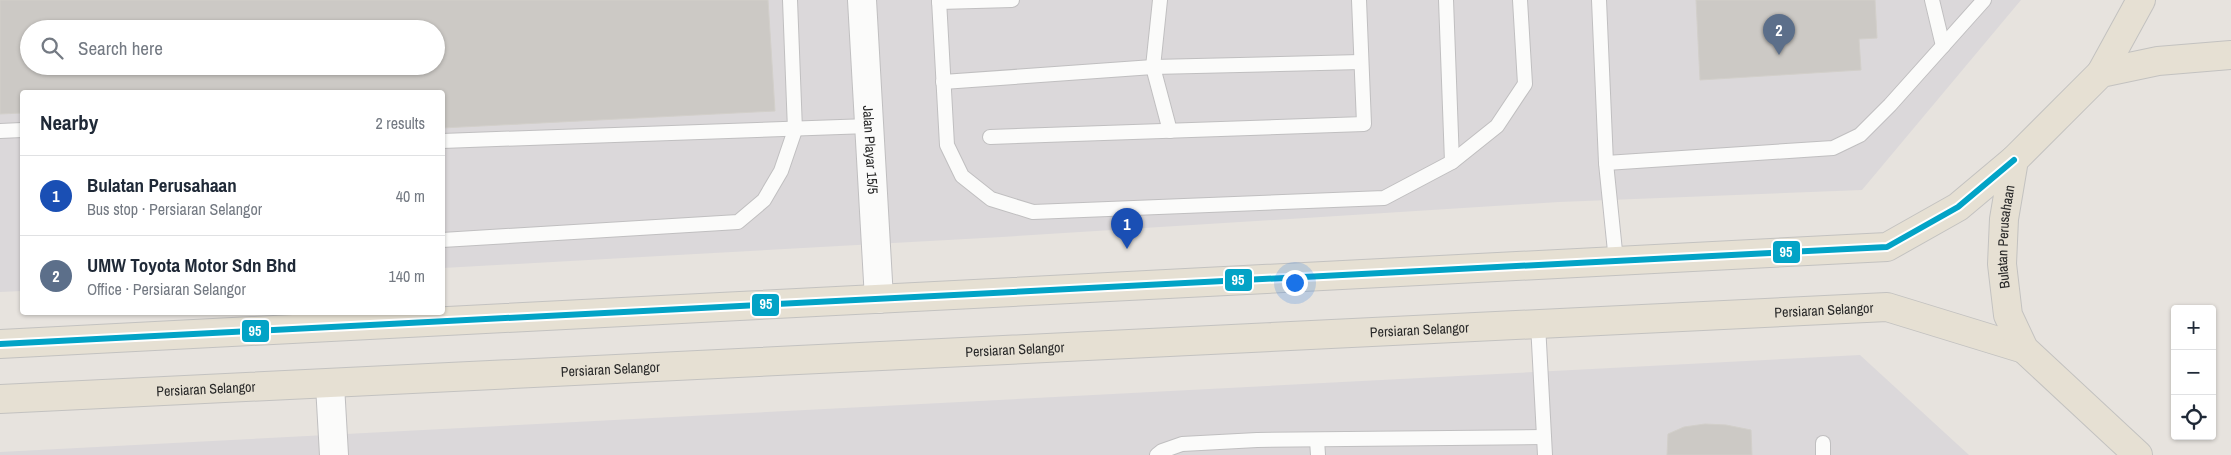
<!DOCTYPE html>
<meta charset="utf-8">
<style>
:root{--surface:#fff;--page:#f6f6f7;--text:#1f2937;--muted:#747a83;--line:#e0e1e3;--accent:#6c6a68}
body{margin:0;font-family:"Archivo Narrow",sans-serif;background:var(--page);color:var(--text)}
.controls{position:absolute;right:15px;bottom:15px;display:grid;overflow:hidden;border-radius:5px;box-shadow:0 1px 4px #0004}
.controls button{width:45px;height:45px;display:grid;place-items:center;padding:0;border:0;border-bottom:1px solid var(--line);background:var(--surface);color:var(--text);font:25px sans-serif}
.you{position:absolute;left:1294px;top:282px;width:18px;height:18px;margin:-12px;border:4px solid #fff;border-radius:50%;background:#1a73e8;box-shadow:0 0 0 8px #1a73e833}
.badge{display:grid;place-items:center;width:32px;height:32px;border-radius:50%;background:var(--accent);color:#fff;font-size:16px;font-weight:700}
.pin{position:absolute;translate:-50% -41px;filter:drop-shadow(0 1px 2px #0008)}
.pin::after{content:'';position:absolute;top:26px;width:18px;height:15px;background:inherit;clip-path:polygon(0 0,100% 0,50% 100%)}
.list{margin:0;padding:0;list-style:none}
h2{display:flex;justify-content:space-between;align-items:center;height:65px;margin:0;padding:0 20px;font-size:21px}
h2 small{font-size:16px;font-weight:400;color:var(--muted)}
.list li{display:grid;grid-template-columns:32px 1fr auto;gap:15px;align-items:center;box-sizing:border-box;height:80px;padding:0 20px;border-top:1px solid var(--line)}
.list b{display:block;font-size:19px;white-space:nowrap}
.list p{margin:0;font-size:16px;white-space:nowrap;color:var(--muted)}
.list em{font-size:16px;font-style:normal;color:var(--muted)}
.icon{flex:none;width:28px;height:28px;fill:none;stroke:currentColor;stroke-width:2;stroke-linecap:round;stroke-linejoin:round}
.map{position:relative;flex:none;width:2231px;height:455px;overflow:hidden}
.search{position:absolute;background:var(--surface);box-shadow:0 1px 4px #0004;left:20px;top:20px;width:425px;height:55px;display:flex;align-items:center;gap:12px;box-sizing:border-box;padding:0 18px;border-radius:28px;color:var(--muted);font-size:19px}
.panel{position:absolute;background:var(--surface);box-shadow:0 1px 4px #0004;left:20px;top:90px;width:425px;height:225px;border-radius:5px}
.map>svg:first-child{display:block}
</style>
<div class="map">
<svg width="2231" height="455" viewBox="0 0 2231 455">
<rect width="100%" height="100%" fill="#e7e3de"/>
<!-- industrial -->
<g fill="#dbd8da" fill-rule="evenodd">
<path d="M0 0H2021L1862 190 1559 202 1002 237 443 268 442 92H22V291L0 292ZM29 29H436V66H29Z"/>
<path d="M1860 355 1969 455H0V452Z"/>
</g>
<!-- building -->
<g fill="#ccc9c5" stroke="#d2cfca" fill-rule="evenodd">
<path d="M0 0H768L775 111 442 128V92H22V113L0 114ZM29 29H436V66H29Z"/>
<path d="M1696 0H1875L1877 38 1859 39 1861 70 1700 80Z"/>
<path d="M1705 424 1726 425 1751 430 1752 455H1667L1668 434 1684 427Z"/>
</g>
<g fill="none" stroke-linecap="round" stroke-linejoin="round">
<!-- service casing -->
<g stroke="#c0bfc0" stroke-width="16">
<g id="service">
<path d="M939 0 947 145 962 176 991 199 1033 212 1384 198 1452 162 1497 126 1525 84 1520 0"/>
<path d="M1160 0 1153 67 1170 131"/>
<path d="M1446 0 1452 162"/>
<path d="M1599 0 1606 163 1616 261"/>
<path d="M1932 0 1943 46"/>
<path d="M939 2 1012 0"/>
<path d="M943 82 1153 67 1361 62"/>
<path d="M0 131 22 130"/>
<path d="M990 137 1364 124 1359 0"/>
<path d="M442 141 869 126"/>
<path d="M1606 163 1833 148 1860 135 1890 105 1984 0"/>
<path d="M442 240 738 222 764 200 781 171 795 130 790 0"/>
<path d="M1538 324 1545 455"/>
<path d="M1317 440 1318 455"/>
<path d="M1823 443V455"/>
<path d="M1157 455 1162 451 1182 444 1257 440 1544 437"/>
</g>
</g>
<!-- minor casing -->
<g stroke="#c0bfc0" stroke-width="30">
<g id="minor">
<path id="s1" d="M862 0 879 299"/>
<path d="M330 385 334 455"/>
</g>
</g>
<!-- primary casing -->
<g stroke="#c3c2c0" stroke-width="30">
<g id="primary">
<path d="M2101 73 2141 0"/>
<path d="M0 344 1887 247 1958 207 2014 160"/>
<path id="s2" d="M0 399 1887 307 2024 349"/>
<path id="s3" d="M2138 455 2024 349 2008 315 2002 264 2004 219 2014 160 2101 73 2158 61 2231 55"/>
</g>
</g>
<!-- service -->
<use href="#service" stroke="#fbfbfa" stroke-width="14"/>
<!-- minor -->
<use href="#minor" stroke="#fbfbfa" stroke-width="28"/>
<!-- primary -->
<use href="#primary" stroke="#e6e0d3" stroke-width="28"/>
<!-- bus-1 casing -->
<g stroke="#fff" stroke-width="10">
<path id="bus-1" d="M0 344 1887 247 1958 207 2014 160"/>
</g>
<!-- bus-1 -->
<use href="#bus-1" stroke="#02a3c6" stroke-width="6"/>
</g>
<g text-anchor="middle" stroke-width="4" stroke-linejoin="round" paint-order="stroke">
<!-- street labels -->
<g font-size="14" fill="#292929" stroke="#fff">
<text dy="5" stroke="none"><textPath href="#s1" startOffset="150">Jalan Playar 15/5</textPath></text>
<text dy="5" stroke="none"><textPath href="#s3" startOffset="272">Bulatan Perusahaan</textPath></text>
<text dy="5" stroke="none"><textPath href="#s2" startOffset="1826">Persiaran Selangor</textPath></text>
<text dy="5" stroke="none"><textPath href="#s2" startOffset="1421">Persiaran Selangor</textPath></text>
<text dy="5" stroke="none"><textPath href="#s2" startOffset="1016">Persiaran Selangor</textPath></text>
<text dy="5" stroke="none"><textPath href="#s2" startOffset="611">Persiaran Selangor</textPath></text>
<text dy="5" stroke="none"><textPath href="#s2" startOffset="206">Persiaran Selangor</textPath></text>
</g>
</g>
<g stroke="#fff" stroke-width="2">
<rect x="1772" y="240" width="29" height="24" rx="5" fill="#02a3c6"/>
<rect x="1224" y="268" width="29" height="24" rx="5" fill="#02a3c6"/>
<rect x="751" y="293" width="29" height="24" rx="5" fill="#02a3c6"/>
<rect x="241" y="319" width="29" height="24" rx="5" fill="#02a3c6"/>
</g>
<g font-size="14" text-anchor="middle" font-weight="bold" fill="#fff">
<text x="1786" y="257">95</text>
<text x="1238" y="285">95</text>
<text x="766" y="309">95</text>
<text x="255" y="336">95</text>
</g>
</svg>
<div class="controls">
<button>+</button>
<button>−</button>
<button><svg class="icon" aria-label="locate" viewBox="0 0 24 24"><circle cx="12" cy="12" r="6"/><path d="M12 2v4M12 18v4M2 12h4M18 12h4"/></svg></button>
</div>
<div class="you"></div>
<div class="pin badge" style="left:1127px;top:249px;background:#1a4fb4">1</div>
<div class="pin badge" style="left:1779px;top:55px;background:#5c6f8a">2</div>
<div class="search"><svg class="icon" aria-label="search" viewBox="0 0 24 24"><circle cx="10" cy="10" r="6"/><path d="M15 15l6 6"/></svg>Search here</div>
<section class="panel">
<h2>Nearby<small>2 results</small></h2>
<ul class="list">
<li><span class="badge" style="background:#1a4fb4">1</span><div><b>Bulatan Perusahaan</b><p>Bus stop · Persiaran Selangor</p></div><em>40 m</em></li>
<li><span class="badge" style="background:#5c6f8a">2</span><div><b>UMW Toyota Motor Sdn Bhd</b><p>Office · Persiaran Selangor</p></div><em>140 m</em></li>
</ul>
</section>
</div>
